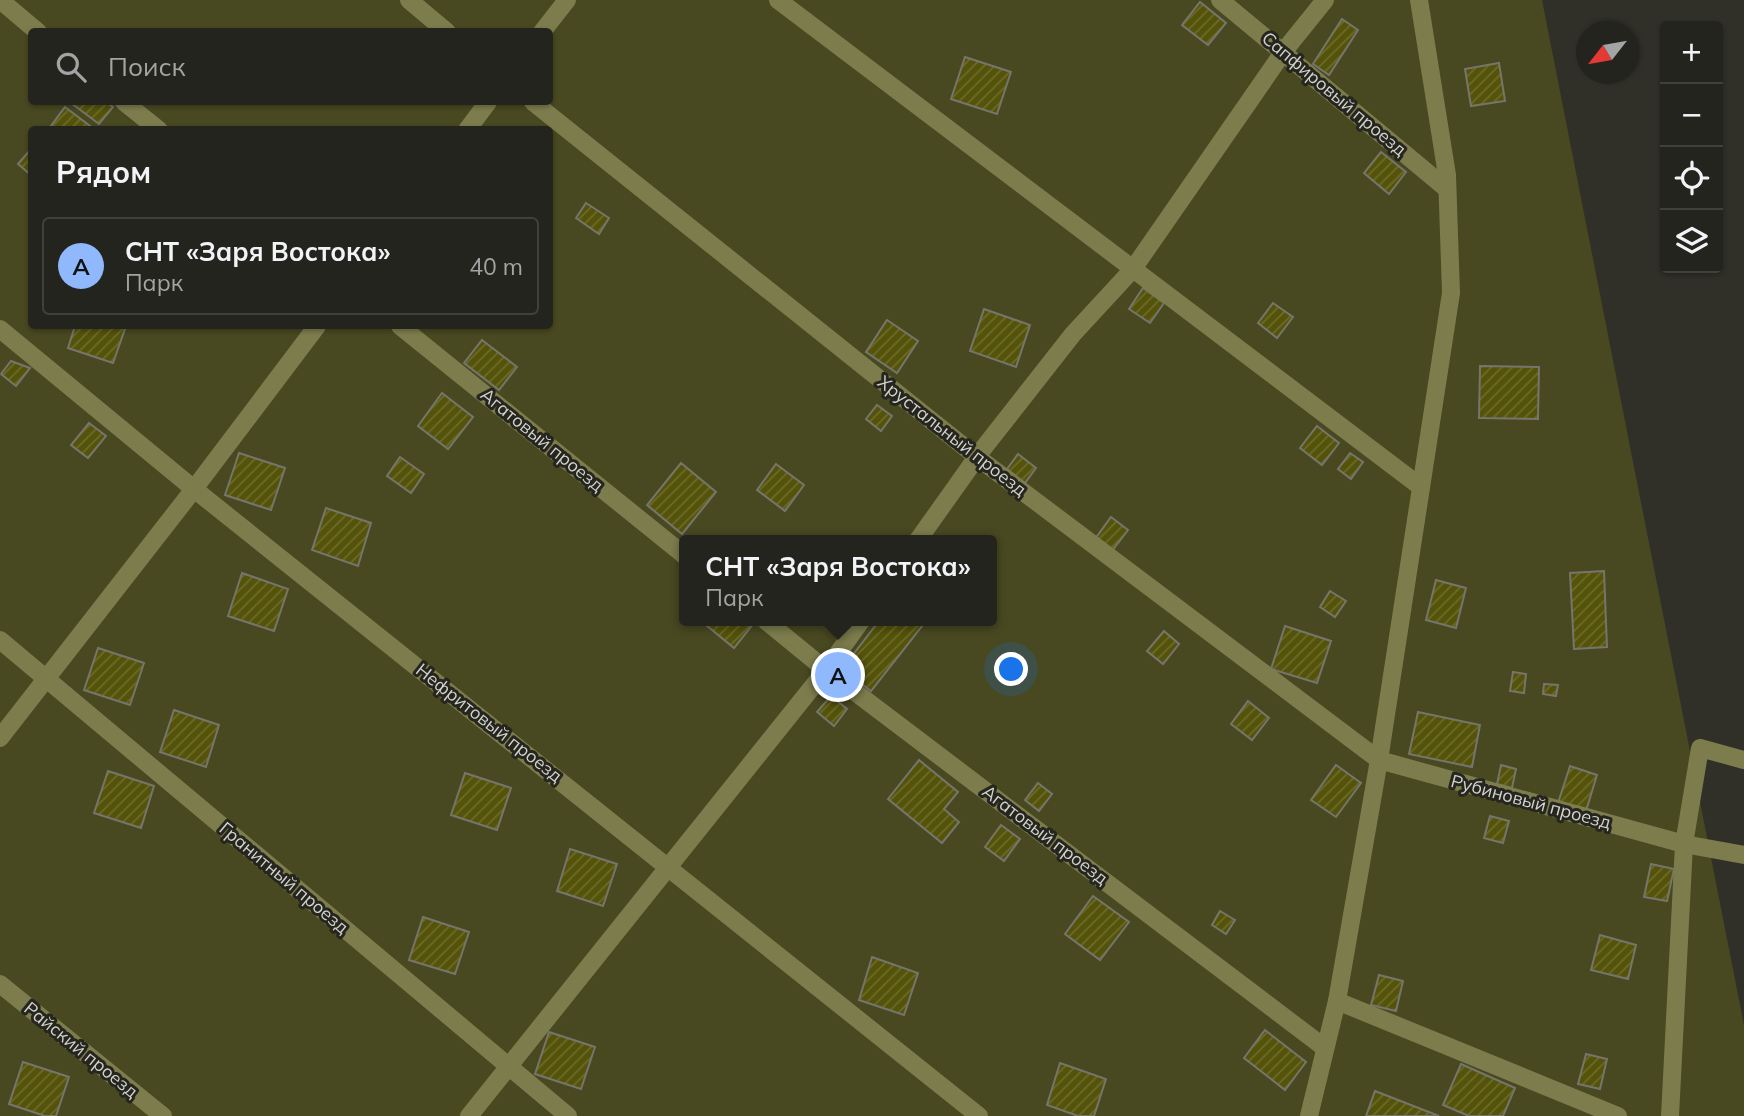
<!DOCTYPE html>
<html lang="ru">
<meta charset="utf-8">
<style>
:root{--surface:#24241e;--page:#2c2c27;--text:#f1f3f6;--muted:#a3a4a4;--line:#41413c;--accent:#8fb8fd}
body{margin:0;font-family:Mulish,sans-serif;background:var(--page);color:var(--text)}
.controls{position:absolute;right:21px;top:21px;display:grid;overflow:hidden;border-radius:7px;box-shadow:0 2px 5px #0004}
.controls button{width:63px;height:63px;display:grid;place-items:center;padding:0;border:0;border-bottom:2px solid var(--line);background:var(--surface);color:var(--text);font:35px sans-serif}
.compass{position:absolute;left:1576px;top:21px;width:63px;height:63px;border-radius:50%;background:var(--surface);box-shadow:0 2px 5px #0004;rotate:239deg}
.you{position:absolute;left:1012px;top:670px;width:24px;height:24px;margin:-18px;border:5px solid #fff;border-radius:50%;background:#1a73e8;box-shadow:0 0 0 10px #1a73e833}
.badge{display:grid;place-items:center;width:46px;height:46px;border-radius:50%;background:var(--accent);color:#111;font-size:23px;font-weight:700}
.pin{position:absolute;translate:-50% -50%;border:4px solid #fff;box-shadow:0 2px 7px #0006}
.popup{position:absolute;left:679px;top:535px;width:318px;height:91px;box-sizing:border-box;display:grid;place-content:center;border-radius:7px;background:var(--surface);filter:drop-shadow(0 2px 5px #0005);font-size:23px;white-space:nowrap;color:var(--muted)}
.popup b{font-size:26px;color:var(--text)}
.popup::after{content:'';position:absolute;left:50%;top:100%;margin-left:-14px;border:14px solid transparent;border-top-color:var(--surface)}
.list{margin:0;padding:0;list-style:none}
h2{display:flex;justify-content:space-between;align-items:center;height:91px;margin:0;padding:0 28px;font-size:30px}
h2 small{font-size:23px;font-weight:400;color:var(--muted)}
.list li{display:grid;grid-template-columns:46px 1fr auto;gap:21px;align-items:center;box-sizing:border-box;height:98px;margin:0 14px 14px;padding:0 14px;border:2px solid var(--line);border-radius:7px}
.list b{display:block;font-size:26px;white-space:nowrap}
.list p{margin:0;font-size:23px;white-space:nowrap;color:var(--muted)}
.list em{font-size:23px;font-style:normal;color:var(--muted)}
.icon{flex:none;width:38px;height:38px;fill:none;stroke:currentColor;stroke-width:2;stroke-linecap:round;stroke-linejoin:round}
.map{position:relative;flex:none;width:1744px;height:1116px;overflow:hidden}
.search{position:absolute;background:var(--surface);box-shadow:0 2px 5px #0004;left:28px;top:28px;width:525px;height:77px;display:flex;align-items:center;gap:18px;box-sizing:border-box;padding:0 24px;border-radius:7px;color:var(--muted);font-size:26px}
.panel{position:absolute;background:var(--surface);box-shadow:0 2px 5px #0004;left:28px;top:126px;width:525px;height:203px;border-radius:7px}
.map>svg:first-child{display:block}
</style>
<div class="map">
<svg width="1744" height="1116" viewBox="0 0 1744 1116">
<defs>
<pattern id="building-hatch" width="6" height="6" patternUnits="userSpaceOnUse" patternTransform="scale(1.75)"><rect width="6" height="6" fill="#545309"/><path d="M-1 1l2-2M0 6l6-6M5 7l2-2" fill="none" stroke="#6c6b2c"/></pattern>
</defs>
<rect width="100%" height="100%" fill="#303028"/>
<!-- garden -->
<path fill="#484821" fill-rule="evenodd" d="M0 0H1542L1744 1025V1116H0ZM32 32H550V102H32ZM32 130H550V326H32ZM684 540H992V621H684Z"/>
<!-- building -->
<g fill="url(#building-hatch)" stroke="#75756d" stroke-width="2">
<path d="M1200 2 1226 23 1208 45 1182 25Z"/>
<path d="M1342 19 1358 30 1329 75 1313 64Z"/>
<path d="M965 57 1011 72 997 114 951 99Z"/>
<path d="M1499 63 1505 101 1471 106 1465 69Z"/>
<path d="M73 102H106L113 107 99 124 71 103Z"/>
<path d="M65 107 94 129V130H48Z"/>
<path d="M31 149H32V176L18 164Z"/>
<path d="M1381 152 1406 172 1389 194 1364 173Z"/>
<path d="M586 203 609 218 599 234 576 218Z"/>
<path d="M1143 288 1164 303 1150 323 1129 309Z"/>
<path d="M1273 303 1293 317 1277 338 1258 323Z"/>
<path d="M984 309 1030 325 1016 367 970 351Z"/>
<path d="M887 320 918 341 897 373 866 352Z"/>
<path d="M75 326H126L113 363 68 348Z"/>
<path d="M482 340 517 367 499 390 464 363Z"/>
<path d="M11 361 30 368 16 386 1 374Z"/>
<path d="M1480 366 1539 367 1538 419 1479 418Z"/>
<path d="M442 393 473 417 448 449 418 426Z"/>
<path d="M877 405 892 416 881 431 866 419Z"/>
<path d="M89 423 106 436 88 458 71 445Z"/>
<path d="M1317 426 1339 443 1322 465 1300 448Z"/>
<path d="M239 453 285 468 271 510 225 495Z"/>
<path d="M1350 453 1363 462 1351 479 1338 469Z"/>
<path d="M1018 454 1036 468 1025 483 1007 469Z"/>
<path d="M400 457 424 474 411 493 387 476Z"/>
<path d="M681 463 716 492 682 534 647 505Z"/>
<path d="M776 464 804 485 785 511 757 490Z"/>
<path d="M326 508 371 523 358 566 312 550Z"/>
<path d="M1111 517 1128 530 1112 551 1095 539Z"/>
<path d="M1604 571 1607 647 1574 649 1570 573Z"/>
<path d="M242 573 288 589 274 631 228 616Z"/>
<path d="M1436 580 1466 588 1456 628 1426 620Z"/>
<path d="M1330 591 1346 601 1335 617 1320 607Z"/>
<path d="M709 621H751L754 623 734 648 706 625Z"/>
<path d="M879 621H926L871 691 842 669Z"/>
<path d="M1285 626 1331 641 1317 683 1271 669Z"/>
<path d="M1164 631 1179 644 1163 664 1147 651Z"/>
<path d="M98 648 144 663 130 705 84 690Z"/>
<path d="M1513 672 1526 674 1524 693 1510 691Z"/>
<path d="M1544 684 1558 685 1556 696 1543 694Z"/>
<path d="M831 696 847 709 834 726 817 712Z"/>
<path d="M1248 701 1269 718 1252 740 1231 724Z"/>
<path d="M174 710 219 725 206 767 160 752Z"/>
<path d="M1418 712 1480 725 1472 767 1409 754Z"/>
<path d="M919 760 958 792 944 809 959 822 942 843 888 799Z"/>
<path d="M1336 765 1361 783 1336 817 1311 800Z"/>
<path d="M1501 765 1516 769 1512 788 1497 784Z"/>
<path d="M1570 766 1597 775 1586 811 1558 803Z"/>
<path d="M108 771 154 786 141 828 94 813Z"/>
<path d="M465 773 511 788 497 830 451 815Z"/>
<path d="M1038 783 1052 794 1039 811 1025 800Z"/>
<path d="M1490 816 1509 821 1503 843 1484 838Z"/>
<path d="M1001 825 1020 839 1004 861 985 847Z"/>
<path d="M570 849 617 864 603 906 557 891Z"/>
<path d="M1651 864 1674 869 1667 901 1644 897Z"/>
<path d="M1093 896 1129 922 1100 960 1065 934Z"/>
<path d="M1220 911 1235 920 1226 934 1212 925Z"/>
<path d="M423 917 469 932 455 974 409 960Z"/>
<path d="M1600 935 1636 945 1628 979 1591 970Z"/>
<path d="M872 957 918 973 904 1015 859 1000Z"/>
<path d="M1379 975 1403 981 1396 1011 1371 1005Z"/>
<path d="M1265 1030 1306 1062 1285 1090 1244 1058Z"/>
<path d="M549 1032 595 1047 581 1089 535 1074Z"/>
<path d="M1586 1054 1607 1059 1600 1089 1578 1084Z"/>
<path d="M23 1062 69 1077 56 1116H45L9 1104Z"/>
<path d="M1060 1063 1106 1079 1094 1116H1078L1047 1105Z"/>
<path d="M1461 1064 1515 1088 1503 1116H1469L1443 1105Z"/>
<path d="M1375 1091 1439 1116H1366Z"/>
</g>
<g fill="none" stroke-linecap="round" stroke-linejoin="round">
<!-- minor -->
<g stroke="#7c7c4d" stroke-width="18">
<path d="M0 0 38 32"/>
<path d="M409 0 447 32"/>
<path d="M778 0 1421 487"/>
<path d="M1220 0 1447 189"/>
<path d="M542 32 567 0"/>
<path d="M124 102 159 130"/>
<path d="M533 102 977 457 1379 760 1684 844 1744 855"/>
<path d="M467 130 488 102"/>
<path d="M400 326 684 555"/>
<path d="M0 329 194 489 979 1116"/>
<path d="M918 540 982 450 1073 334 1133 269 1284 51 1325 0"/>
<path d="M766 621 826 670 1325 1048"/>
<path d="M0 640 568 1116"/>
<path d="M0 738 194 489 317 326"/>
<path d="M0 984 163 1116"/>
<path d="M1337 1001 1618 1116"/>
<path d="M469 1116 826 670 861 621"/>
<path d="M1309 1116 1337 1001 1379 760 1451 293 1447 175 1419 0"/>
<path d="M1670 1116 1684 844 1700 748 1744 760"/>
</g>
</g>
<g text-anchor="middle" stroke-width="6" stroke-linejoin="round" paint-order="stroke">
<!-- street labels -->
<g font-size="18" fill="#d2d3ce" stroke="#26261f">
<text transform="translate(1334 94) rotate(40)" y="6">Сапфировый проезд</text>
<text transform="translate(952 436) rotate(38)" y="6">Хрустальный проезд</text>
<text transform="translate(542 440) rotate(39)" y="6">Агатовый проезд</text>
<text transform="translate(489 723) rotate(38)" y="6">Нефритовый проезд</text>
<text transform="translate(1531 802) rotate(15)" y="6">Рубиновый проезд</text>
<text transform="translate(1045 835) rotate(37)" y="6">Агатовый проезд</text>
<text transform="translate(284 878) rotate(40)" y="6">Гранитный проезд</text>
<text transform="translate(81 1050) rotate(39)" y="6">Райский проезд</text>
</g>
</g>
</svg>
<div class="controls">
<button>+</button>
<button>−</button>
<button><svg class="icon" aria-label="locate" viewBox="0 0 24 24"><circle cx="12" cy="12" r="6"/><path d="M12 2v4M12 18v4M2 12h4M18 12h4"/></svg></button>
<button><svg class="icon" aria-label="layers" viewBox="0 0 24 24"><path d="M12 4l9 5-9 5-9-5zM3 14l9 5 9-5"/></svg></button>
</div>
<svg class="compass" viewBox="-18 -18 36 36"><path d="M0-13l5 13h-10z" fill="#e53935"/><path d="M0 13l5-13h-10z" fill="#a3a4a4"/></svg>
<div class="you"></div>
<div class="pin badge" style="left:838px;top:675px">A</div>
<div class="popup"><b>СНТ «Заря Востока»</b>Парк</div>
<div class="search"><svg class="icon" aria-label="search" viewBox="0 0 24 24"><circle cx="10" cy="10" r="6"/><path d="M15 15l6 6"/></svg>Поиск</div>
<section class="panel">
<h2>Рядом<small></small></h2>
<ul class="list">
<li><span class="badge">A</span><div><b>СНТ «Заря Востока»</b><p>Парк</p></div><em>40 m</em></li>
</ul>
</section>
</div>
